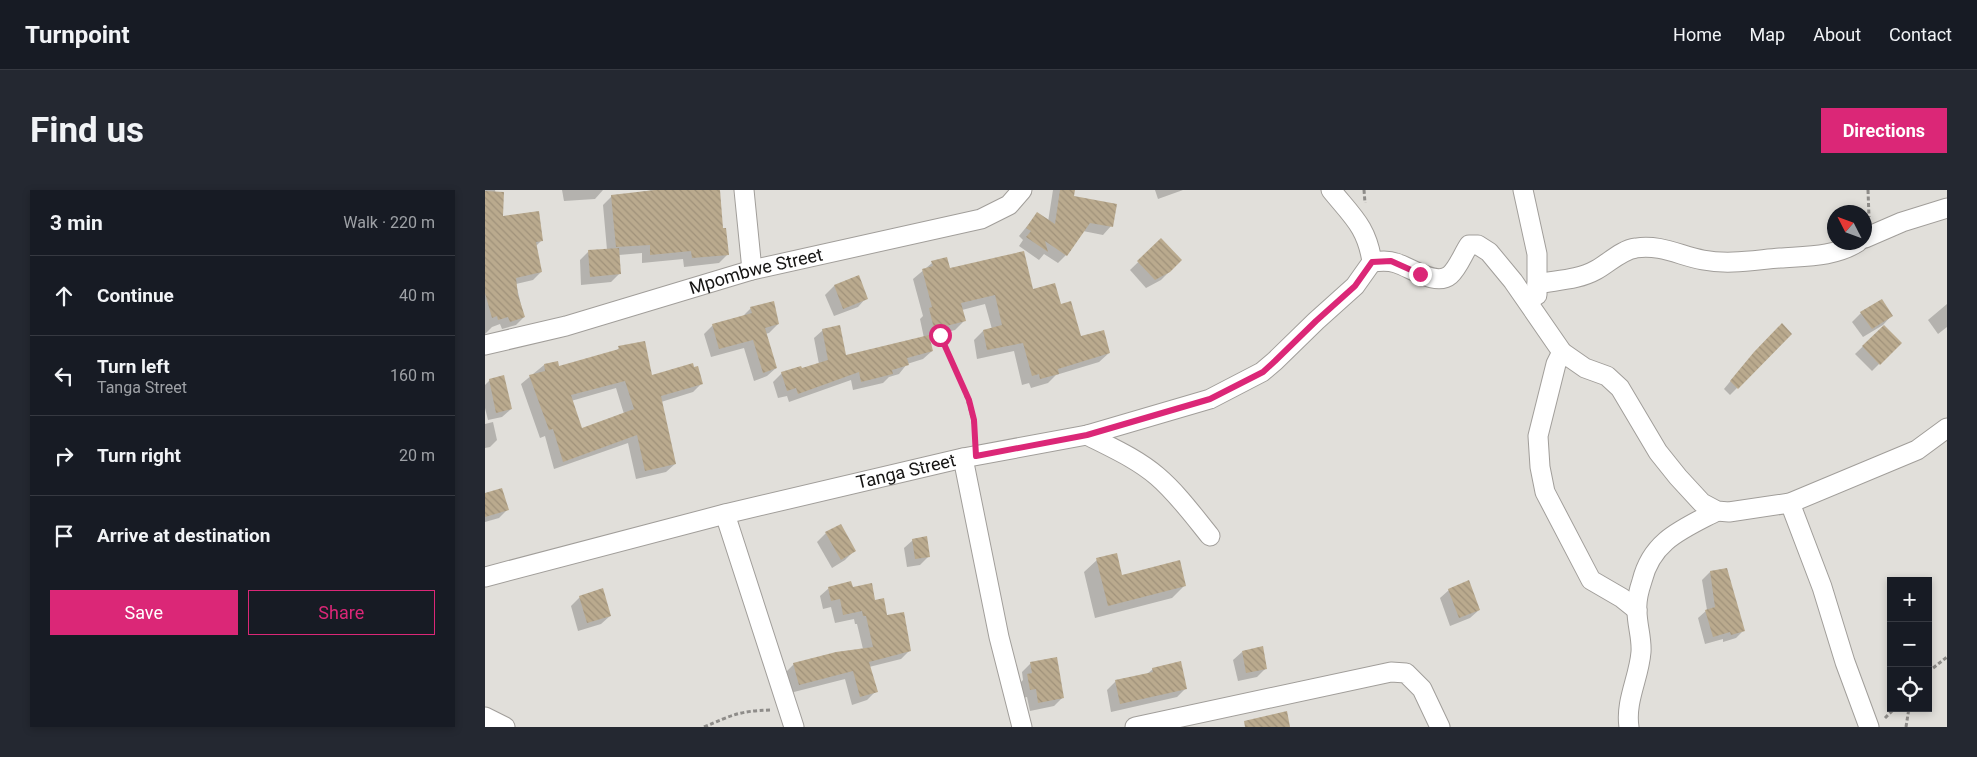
<!DOCTYPE html>
<meta charset="utf-8">
<style>
:root{--surface:#171b24;--page:#242831;--text:#f1f3f6;--muted:#9ea1a6;--line:#363941;--accent:#db2777}
body{margin:0;font-family:Roboto,sans-serif;background:var(--page);color:var(--text)}
.controls{position:absolute;right:15px;bottom:15px;display:grid;overflow:hidden;border-radius:0px;box-shadow:0 2px 8px #0003}
.controls button{width:45px;height:45px;display:grid;place-items:center;padding:0;border:0;border-bottom:1px solid var(--line);background:var(--surface);color:var(--text);font:25px sans-serif}
.compass{position:absolute;left:1342px;top:15px;width:45px;height:45px;border-radius:50%;background:var(--surface);box-shadow:0 2px 8px #0003;rotate:312deg}
.stop{position:absolute;width:15px;height:15px;margin:-11px;border:4px solid #db2777;border-radius:50%;background:#fff}
.stop.end{background:#db2777;border-color:#fff;box-shadow:0 1px 5px #0008}
.list{margin:0;padding:0;list-style:none}
h2{display:flex;justify-content:space-between;align-items:center;height:65px;margin:0;padding:0 20px;font-size:21px}
h2 small{font-size:16px;font-weight:400;color:var(--muted)}
.list li{display:grid;grid-template-columns:32px 1fr auto;gap:15px;align-items:center;box-sizing:border-box;height:80px;padding:0 20px;border-top:1px solid var(--line)}
.list b{display:block;font-size:19px;white-space:nowrap}
.list p{margin:0;font-size:16px;white-space:nowrap;color:var(--muted)}
.list em{font-size:16px;font-style:normal;color:var(--muted)}
.actions{display:flex;gap:10px;padding:15px 20px}
.actions a{flex:1;padding:11px 0;border:1px solid var(--accent);border-radius:0px;text-align:center;font-size:18px;color:var(--accent)}
.actions .main{background:var(--accent);color:#fff}
.icon{flex:none;width:28px;height:28px;fill:none;stroke:currentColor;stroke-width:2;stroke-linecap:round;stroke-linejoin:round}
.map{position:relative;flex:none;width:1462px;height:537px;overflow:hidden;border-radius:0px}
header{display:flex;align-items:center;gap:30px;box-sizing:border-box;height:70px;padding:0 25px;background:var(--surface);border-bottom:1px solid var(--line)}
header strong{font-size:24px}
nav{display:flex;gap:28px;margin-inline-start:auto;font-size:18px}
.intro{display:flex;align-items:center;justify-content:space-between;box-sizing:border-box;height:120px;padding:0 30px}
h1{margin:0;font-size:35px}
.button{padding:12px 22px;border-radius:0px;background:var(--accent);color:#fff;font-size:18px;font-weight:700}
main{display:flex;gap:30px;padding:0 30px}
aside{flex:1;background:var(--surface);border-radius:0px;box-shadow:0 2px 8px #0003}
.map>svg:first-child{display:block}
</style>
<header>
<strong>Turnpoint</strong>
<nav><a>Home</a><a>Map</a><a>About</a><a>Contact</a></nav>
</header>
<div class="intro"><h1>Find us</h1><a class="button">Directions</a></div>
<main>
<aside>
<h2>3 min<small>Walk · 220 m</small></h2>
<ul class="list">
<li><svg class="icon" aria-label="ahead" viewBox="0 0 24 24"><path d="M12 20V5M6 11l6-6 6 6"/></svg><div><b>Continue</b></div><em>40 m</em></li>
<li><svg class="icon" aria-label="left" viewBox="0 0 24 24"><path d="M17 20v-9H6M10 6l-5 5 5 5"/></svg><div><b>Turn left</b><p>Tanga Street</p></div><em>160 m</em></li>
<li><svg class="icon" aria-label="right" viewBox="0 0 24 24"><path d="M7 20v-9h11M14 6l5 5-5 5"/></svg><div><b>Turn right</b></div><em>20 m</em></li>
<li><svg class="icon" aria-label="arrive" viewBox="0 0 24 24"><path d="M6 21V4h12l-3 4 3 4H6"/></svg><div><b>Arrive at destination</b></div></li>
</ul>
<div class="actions"><a class="main">Save</a><a>Share</a></div>
</aside>
<div class="map">
<svg width="1462" height="537" viewBox="0 0 1462 537">
<defs>
<pattern id="building-back-hatch" width="6" height="6" patternUnits="userSpaceOnUse" patternTransform="scale(1.25)"><rect width="6" height="6" fill="#baaa8e"/><path d="M-1 5l2 2M0 0l6 6M5-1l2 2" fill="none" stroke="#9f917a"/></pattern>
</defs>
<rect width="100%" height="100%" fill="#e1dfda"/>
<!-- shadow -->
<g fill="#0003" fill-rule="evenodd">
<path d="M0 0H10L16 27 56 51 51 56 56 82 48 90 31 94 39 127 31 135 17 139 15 134 7 137 0 144Z"/>
<path d="M77 0H118L110 9 79 11Z"/>
<path d="M169 0H233L237 39 242 65 234 73 199 77 198 69 157 73V63L134 65 135 83 126 92 96 95 95 70 103 62 122 60 118 15 127 6Z"/>
<path d="M568 0H589L588 7 626 36 618 45 598 41 581 65 573 73 559 64 554 70 534 56 538 50 534 46 552 24 563 32Z"/>
<path d="M670 0H698L673 9Z"/>
<path d="M676 50 696 70 676 90 661 98 645 80Z"/>
<path d="M447 73 464 80 547 101 575 116 596 148 624 163 614 172 571 185 563 193 546 198 544 193 537 195 529 161 492 169 489 150 498 141 507 139 500 114 477 120 480 130 470 140 443 147 447 161 438 169 422 174 414 184 404 187 398 193 368 200 366 190 304 212 302 206 293 208 288 192 297 183 316 180 334 174 329 148 338 140 360 166 439 148 435 129 438 126 428 89Z"/>
<path d="M373 87 381 108 373 117 349 126 340 105 349 96Z"/>
<path d="M1396 110 1406 126 1398 135 1378 147 1367 132 1376 123Z"/>
<path d="M1462 114V137L1453 144 1443 130Z"/>
<path d="M266 118 293 134 284 143 280 144 291 178 282 186 269 191 259 158 226 167 219 144 228 135 257 127Z"/>
<path d="M1399 136 1415 153 1387 181 1370 164Z"/>
<path d="M1306 144 1245 205 1239 199 1262 171Z"/>
<path d="M134 158 166 187 217 193 208 202 176 212 190 274 181 282 151 289 143 253 69 279 60 246 55 248 36 194 59 175 73 177 130 162ZM131 198 139 224 96 240 86 211Z"/>
<path d="M5 190 26 219 17 227 3 230 0 218V195Z"/>
<path d="M8 232 12 250 5 257 0 258V234Z"/>
<path d="M0 304 23 319 14 328 0 332Z"/>
<path d="M341 343 369 361 360 370 347 378 332 352Z"/>
<path d="M428 350 444 366 435 375 422 377 419 358Z"/>
<path d="M612 370 636 387 700 395 687 408 610 428 599 382Z"/>
<path d="M1241 379 1259 440 1251 448 1238 452V449L1220 454 1213 428 1222 420 1217 390 1225 382Z"/>
<path d="M344 398H367L389 411 425 460 416 469 384 477 391 501 382 510 367 515 360 489 305 503 300 483 309 474 378 459 372 434H370L369 429 350 433 346 417 338 419 335 406Z"/>
<path d="M964 400 994 420 985 428 965 436 955 408Z"/>
<path d="M95 407 125 426 116 434 93 441 86 416Z"/>
<path d="M757 462 781 478 772 487 753 491 748 470Z"/>
<path d="M546 473 578 507 569 516 545 521 542 507 537 508 534 494 538 490 537 482Z"/>
<path d="M668 479 701 498 692 507 626 522 622 500 631 491 662 484Z"/>
</g>
<!-- building -->
<g fill="url(#building-back-hatch)" fill-rule="evenodd">
<path d="M170 0H235L238 38H241L244 65 207 68 206 61 165 65V55L131 57 126 5Z"/>
<path d="M575 0H590L589 6 632 14 628 37 605 33 582 66 560 51 563 62 541 47 546 41 541 38 552 22 570 34Z"/>
<path d="M0 1 19 2 18 26 54 21 58 51 51 52 57 82 31 88 33 105 40 127 25 132 23 127 13 130 12 126 7 128 0 103Z"/>
<path d="M676 48 697 70 685 82 670 90 652 71Z"/>
<path d="M134 58 136 84 105 87 103 60Z"/>
<path d="M539 61 548 99 570 93 576 114 586 111 596 146 619 140 625 163 573 179 574 184 555 189 554 184 547 186 538 153 502 160 498 140 517 135 510 105 476 113 481 131 449 139 444 118 447 117 437 79 448 76 446 71 462 67 465 78Z"/>
<path d="M374 85 383 109 358 119 349 95Z"/>
<path d="M1397 109 1408 126 1387 139 1375 122Z"/>
<path d="M289 111 294 134 280 138 292 178 278 183 268 150 234 159 227 134 267 123 265 117Z"/>
<path d="M1297 133 1307 144 1253 199 1245 191 1269 162Z"/>
<path d="M355 135 361 165 444 145 448 161 422 168 424 175 407 180 408 184 376 192 374 182 313 204 311 198 302 201 296 182 316 176 317 178 343 170 337 139Z"/>
<path d="M1399 135 1417 153 1395 175 1377 156Z"/>
<path d="M160 151 167 185 208 173 209 177 213 176 218 194 176 206 191 274 160 281 152 245 78 272 68 239 64 240 44 185 60 181 59 174 73 171 74 176 134 159 133 156ZM140 191 149 219 97 238 86 205Z"/>
<path d="M19 185 27 219 11 223 4 189Z"/>
<path d="M17 298 24 320 0 327V303Z"/>
<path d="M356 334 371 361 356 370 340 342Z"/>
<path d="M442 346 445 367 430 369 427 349Z"/>
<path d="M632 363 637 385 695 370 701 396 623 416 611 368Z"/>
<path d="M1242 378 1260 441 1246 445 1245 442 1228 447 1220 420 1230 417 1225 381Z"/>
<path d="M984 390 995 420 974 428 963 399Z"/>
<path d="M366 391 368 397 387 393 390 410 399 408 402 425 419 422 426 461 384 472 393 502 375 507 368 481 314 495 308 473 351 462 388 457 381 426H378L377 421 358 425 355 409 346 411 343 397Z"/>
<path d="M118 398 126 426 102 433 94 406Z"/>
<path d="M778 456 782 479 761 483 757 461Z"/>
<path d="M572 467 579 508 553 513 551 499 545 500 542 484 547 483 545 472Z"/>
<path d="M696 471 702 499 635 514 630 490 668 482 667 478Z"/>
<path d="M802 521 805 537H760L759 531Z"/>
</g>
<g fill="none" stroke-linecap="round" stroke-linejoin="round">
<!-- minor casing -->
<g stroke="#a19e9a" stroke-width="21">
<g id="minor">
<path d="M259 0 267 80"/>
<path d="M1038 0 1052 64V105"/>
<path d="M1380 48 1417 32 1462 18"/>
<path d="M887 72C895 71 903 70 911 73 925 77 951 97 965 85 973 78 978 64 984 55H993L1004 62 1028 91 1077 162 1100 178 1122 186 1135 198 1173 262 1193 287 1217 313 1232 321 1244 322 1305 313 1432 260 1462 238"/>
<path d="M1052 94C1072 90 1093 90 1111 80 1124 73 1136 60 1151 58 1175 54 1196 66 1218 70 1244 75 1270 70 1295 68 1321 66 1350 67 1373 52"/>
<path id="s1" d="M0 155 81 136 267 80 496 29 524 15 537 0"/>
<path d="M1077 162 1071 174 1053 246 1055 277 1060 302 1106 390 1137 408 1152 420"/>
<path d="M602 245C625 257 651 268 672 286 692 303 708 325 725 346"/>
<path d="M478 268 514 447 537 537"/>
<path d="M1305 313 1337 397 1360 472 1384 537"/>
<path d="M240 324 309 537"/>
<path id="s2" d="M0 387 240 324 478 268 602 245 725 209 777 182 790 171 831 131 870 96 887 72C882 37 867 26 846 0"/>
<path d="M0 527 20 537"/>
<path d="M650 537 906 482 921 483 937 499 955 537"/>
<path d="M1144 537C1140 511 1154 488 1156 462 1157 448 1152 435 1152 421 1151 411 1154 400 1157 391 1167 350 1198 339 1232 321"/>
</g>
</g>
<!-- path -->
<g stroke="#8e8c89" stroke-width="3" stroke-dasharray="4 2.5" stroke-linecap="butt">
<path d="M879 0 880 13"/>
<path d="M1383 0 1384 27"/>
<path d="M455 145C469 181 487 208 490 248"/>
<path d="M1443 482 1462 467"/>
<path d="M1400 528 1410 518"/>
<path d="M219 537C247 525 254 521 285 520"/>
<path d="M1421 537 1424 518"/>
</g>
<!-- minor -->
<use href="#minor" stroke="#fff" stroke-width="19"/>
</g>
<g fill="none" stroke-linecap="round" stroke-linejoin="round">
<!-- route -->
<path stroke="#db2777" stroke-width="6" d="M455 145 484 210 489 230 491 266 602 245 725 209 778 182 790 171 831 131 870 96 887 72 906 71 935 84"/>
</g>
<g text-anchor="middle" stroke-width="4" stroke-linejoin="round" paint-order="stroke">
<!-- street labels -->
<g font-size="18" fill="#161514" stroke="#fff">
<text dy="6" stroke="none"><textPath href="#s1" startOffset="281">Mpombwe Street</textPath></text>
<text dy="6" stroke="none"><textPath href="#s2" startOffset="434">Tanga Street</textPath></text>
</g>
</g>
</svg>
<div class="controls">
<button>+</button>
<button>−</button>
<button><svg class="icon" aria-label="locate" viewBox="0 0 24 24"><circle cx="12" cy="12" r="6"/><path d="M12 2v4M12 18v4M2 12h4M18 12h4"/></svg></button>
</div>
<svg class="compass" viewBox="-18 -18 36 36"><path d="M0-13l5 13h-10z" fill="#e53935"/><path d="M0 13l5-13h-10z" fill="#9ea1a6"/></svg>
<div class="stop" style="left:455px;top:145px"></div>
<div class="stop end" style="left:935px;top:84px"></div>
</div>
</main>
